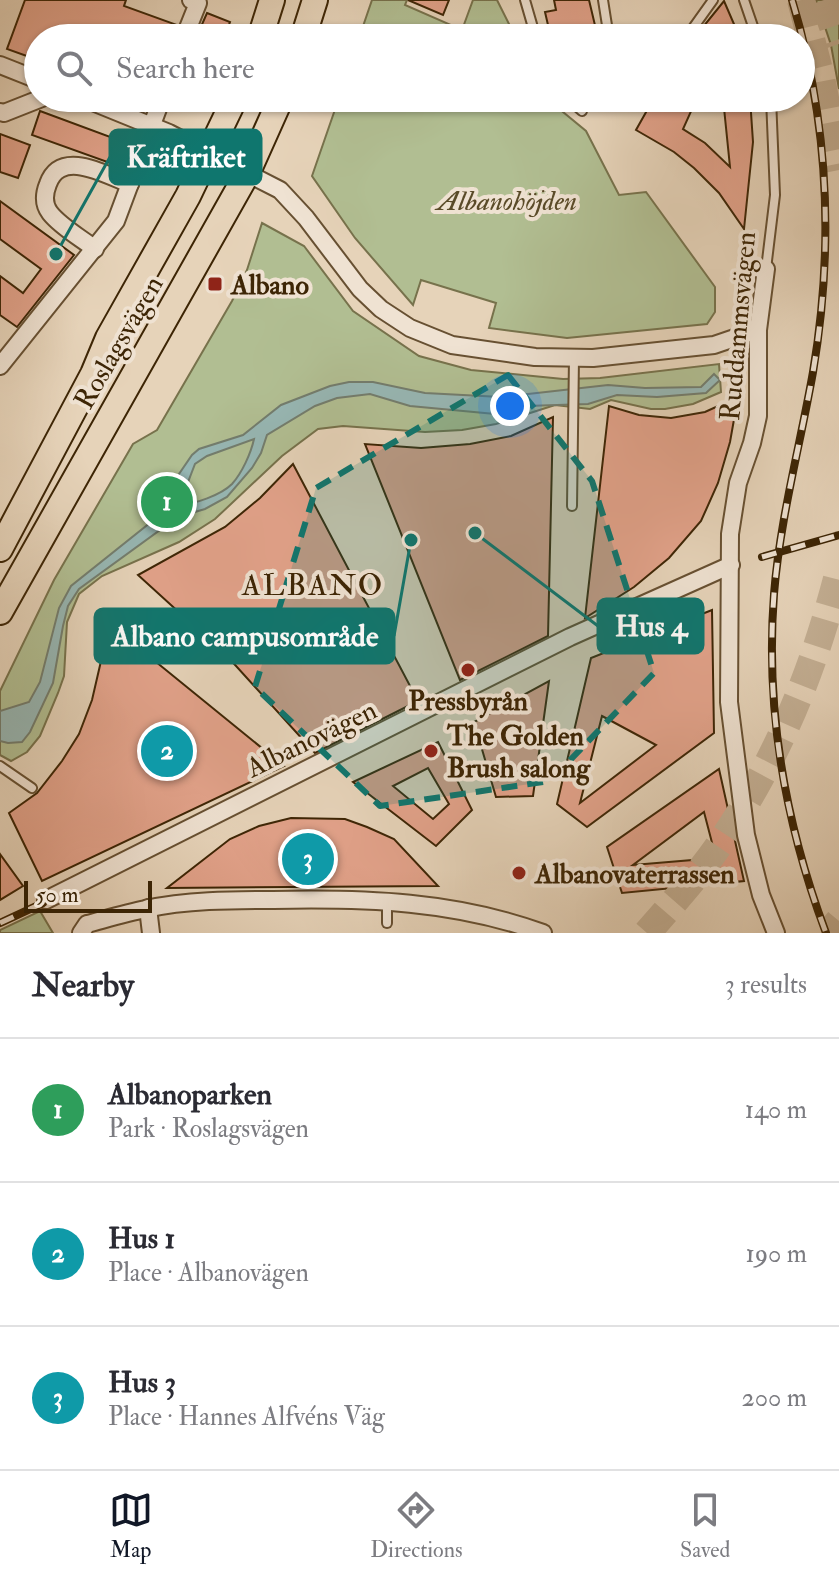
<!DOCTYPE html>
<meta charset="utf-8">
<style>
:root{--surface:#fff;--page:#f7f7f7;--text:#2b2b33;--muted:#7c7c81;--line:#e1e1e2;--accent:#111827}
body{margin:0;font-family:"IM FELL Double Pica",serif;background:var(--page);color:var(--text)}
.scale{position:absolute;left:24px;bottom:20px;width:128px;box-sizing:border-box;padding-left:8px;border:4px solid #3d2505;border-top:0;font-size:22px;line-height:28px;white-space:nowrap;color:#3d2505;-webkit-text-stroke:6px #efe2d2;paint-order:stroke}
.you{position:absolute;left:510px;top:406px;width:28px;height:28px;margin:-20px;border:6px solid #fff;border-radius:50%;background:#1a73e8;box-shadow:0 0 0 12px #1a73e833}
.badge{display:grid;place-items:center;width:52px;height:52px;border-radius:50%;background:var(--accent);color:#fff;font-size:26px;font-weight:700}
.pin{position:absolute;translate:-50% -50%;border:4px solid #fff;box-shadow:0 2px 8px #0006}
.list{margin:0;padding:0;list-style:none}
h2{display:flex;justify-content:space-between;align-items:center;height:104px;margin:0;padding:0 32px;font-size:34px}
h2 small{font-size:26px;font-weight:400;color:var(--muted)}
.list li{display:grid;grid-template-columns:52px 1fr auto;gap:24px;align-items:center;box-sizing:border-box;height:144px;padding:0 32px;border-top:2px solid var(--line)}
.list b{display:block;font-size:30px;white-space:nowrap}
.list p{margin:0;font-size:26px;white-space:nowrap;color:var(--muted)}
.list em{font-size:26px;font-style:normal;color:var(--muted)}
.icon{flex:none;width:44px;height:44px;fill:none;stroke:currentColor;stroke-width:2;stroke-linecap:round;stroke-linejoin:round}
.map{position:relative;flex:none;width:839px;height:933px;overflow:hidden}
.search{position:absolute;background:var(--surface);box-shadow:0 2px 6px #0004;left:24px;right:24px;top:24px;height:88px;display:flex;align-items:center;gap:20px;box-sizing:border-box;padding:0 28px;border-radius:44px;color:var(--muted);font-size:30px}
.sheet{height:536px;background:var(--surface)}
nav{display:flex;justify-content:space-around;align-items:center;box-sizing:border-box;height:112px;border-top:2px solid var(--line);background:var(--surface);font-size:22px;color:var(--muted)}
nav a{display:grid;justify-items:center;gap:4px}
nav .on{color:var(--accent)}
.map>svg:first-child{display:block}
</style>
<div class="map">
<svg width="839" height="933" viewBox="0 0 839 933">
<rect width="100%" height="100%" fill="#e6d3b9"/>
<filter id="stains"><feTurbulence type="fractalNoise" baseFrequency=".0025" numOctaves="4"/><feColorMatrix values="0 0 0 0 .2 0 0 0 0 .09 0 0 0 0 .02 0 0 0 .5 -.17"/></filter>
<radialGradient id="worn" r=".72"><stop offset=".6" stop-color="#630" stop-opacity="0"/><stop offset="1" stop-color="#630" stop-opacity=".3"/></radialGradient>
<!-- green -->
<g fill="#b1be92" stroke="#77724c" stroke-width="2">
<path d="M372 0H407L405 5 462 30 473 0H497L516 38H359Z"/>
<path d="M816 0H839V89L831 45Z"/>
<path d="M339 98H546L586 131 619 195 646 192 715 287V312L707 324 567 338 489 328 496 303 421 280 413 305 355 238 312 176Z"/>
<path d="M262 223 304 246 353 311 419 356 471 370 563 379 600 378 719 364 721 392 693 404 665 409H651L611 400 590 409 555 405 496 424 462 430 425 432 343 426 318 429 282 456 215 519 179 542 102 576 79 594 67 622 64 676 58 693 40 736 27 752 11 761 0 755V691L54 580 133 444 157 430 232 301 247 270Z"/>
<path d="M40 911 53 933H0V930Z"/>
</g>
<!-- water -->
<path fill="#97b7b4" stroke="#737d6e" stroke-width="2" fill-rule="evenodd" d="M714 374 720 380 706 393 657 397 617 395 588 404 526 406 495 414 410 406 370 394 337 398 315 406 267 435 261 453 252 468 227 497 205 509 178 517 79 589 68 606 63 626 53 683 30 732 22 742 8 743 0 741V711L29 702 40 682 59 608 71 586 151 522 174 492 179 474 192 455 199 449 243 435 281 405 330 386 349 382H373L425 393 501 397 608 385 645 388 701 387ZM254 439C251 453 242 473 232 484 222 494 193 506 180 503L195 464 207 456Z"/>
<!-- building -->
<g fill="#e2a28a" stroke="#3d2505" stroke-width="2" fill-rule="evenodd">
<path d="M25 0H126L124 6 177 25 173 38H38V60L7 49Z"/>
<path d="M408 0H449L443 15Z"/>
<path d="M554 0H589L598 38H551L545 12 556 10Z"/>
<path d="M724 1 740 38H691L699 32Z"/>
<path d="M207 13 230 22 224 38H196Z"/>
<path d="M654 98H697L683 129 705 143 730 167 723 98H750L753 142 744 229 719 193 694 168 674 152 636 130Z"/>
<path d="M40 111 132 145 124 168 32 135Z"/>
<path d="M0 134 30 145 18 178 0 172Z"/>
<path d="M0 201 74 255 17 327 0 315V276L23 293 41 269 0 239Z"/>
<path d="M738 397 730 442 718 483 701 521 669 558 634 587 585 618 609 406 639 415 671 418 705 412Z"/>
<path d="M553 417 548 636 460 680 365 444 421 448 470 444 511 436Z"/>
<path d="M293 464 418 701 315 753 227 656 138 575 225 527 260 498Z"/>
<path d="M712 610 714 733 587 827 557 804 591 658ZM602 716 656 745 580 803Z"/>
<path d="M102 618 284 766 42 881 9 813 37 793 62 761 79 734 92 700 101 661Z"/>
<path d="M549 681 533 796 496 797 474 722Z"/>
<path d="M438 742 472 810 436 846 353 782ZM428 768 449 804 433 819 393 786Z"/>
<path d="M719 769 744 881 622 893 607 847ZM704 812 716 858 633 865Z"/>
<path d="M291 818 345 819 367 827 394 839 438 886 167 888 230 839 259 826Z"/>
<path d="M0 854 23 886 0 900Z"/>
</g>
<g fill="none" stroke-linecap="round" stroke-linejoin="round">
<!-- motorway-tunnel -->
<g stroke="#c4b095" stroke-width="28" stroke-dasharray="28 14" stroke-linecap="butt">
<path d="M801 0 821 78 839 170"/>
<path d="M824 0 839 44"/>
<path d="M647 933C671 905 696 878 717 848 777 761 813 673 839 571"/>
<path d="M829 933 839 921"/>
</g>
<!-- service casing -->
<g stroke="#675032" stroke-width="12">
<g id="service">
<path d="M525 0 536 38"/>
<path d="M603 0 609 38"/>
<path d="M744 0 757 38"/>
<path d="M693 28 713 0"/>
<path d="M567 98 582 111"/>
<path d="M766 269 775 195 771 98"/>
<path d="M572 506 574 358"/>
<path d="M0 766 32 788"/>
<path d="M387 923V900"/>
</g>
</g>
<!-- minor casing -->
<g stroke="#675032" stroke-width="20">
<g id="minor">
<path d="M184 38 198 3 191 0"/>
<path d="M0 65 38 80"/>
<path d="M83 98 169 133 280 190 306 218 360 289 381 309 410 328 452 345 535 357 593 358 714 345 758 330"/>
<path d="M0 112 4 113 42 98"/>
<path d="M95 249C81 238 61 227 50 213 43 204 44 194 48 184 61 148 106 175 130 184"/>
<path d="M766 269 758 330V416L752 443 738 483 730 534 729 702 746 835 761 895 776 933"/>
<path d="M0 366 116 221 162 98"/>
<path d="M46 900 570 637 731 565"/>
<path d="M148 908 151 933"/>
<path d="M81 933 87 924C106 919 126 913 146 909 186 900 231 900 273 900 366 898 455 901 543 933"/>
</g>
</g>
<!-- primary casing -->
<g stroke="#3d2505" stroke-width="28">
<g id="primary">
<path d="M260 38 272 0"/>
<path d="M303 38 315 0"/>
<path d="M0 549 93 374 108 338 188 196 235 98"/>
<path d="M0 612 247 174 281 98"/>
</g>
</g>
<!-- service -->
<use href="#service" stroke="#efe2d2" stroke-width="8"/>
<!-- minor -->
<use href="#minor" stroke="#efe2d2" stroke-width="16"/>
<!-- primary -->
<use href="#primary" stroke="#e6d3b9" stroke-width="24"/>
<!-- rail casing -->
<g stroke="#3d2505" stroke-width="8">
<g id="rail">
<path d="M792 0C829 122 834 247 813 372 800 446 780 519 774 594 765 711 785 823 826 933"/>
<path d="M762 557 839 535"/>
<path d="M0 923 43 903"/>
</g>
</g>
<!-- rail -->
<use href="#rail" stroke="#efe2d2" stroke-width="5" stroke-dasharray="15" stroke-linecap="butt"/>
</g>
<!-- marked area -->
<path fill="#0f766e" fill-opacity="0.2" stroke="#0f766e" stroke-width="6" stroke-dasharray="16 10" stroke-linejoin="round" d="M508 375 592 481 654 673 550 781 380 806 255 687 316 488Z"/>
<!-- markers -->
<g fill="#8f2418" stroke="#efe2d2" stroke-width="3">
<rect x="207" y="276" width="16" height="16" rx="4"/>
<circle cx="468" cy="670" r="8"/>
<circle cx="431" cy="751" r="8"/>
<circle cx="519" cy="873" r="8"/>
</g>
<g text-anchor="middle" stroke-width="8" stroke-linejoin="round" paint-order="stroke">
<!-- park labels -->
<g font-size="28" font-style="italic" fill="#5a4b28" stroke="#efe2d2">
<text x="507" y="210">Albanohöjden</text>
</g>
<!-- poi labels -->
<g font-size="28" font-weight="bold" fill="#3d2505" stroke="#efe2d2" text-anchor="start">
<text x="231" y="294">Albano</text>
<text x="468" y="710" text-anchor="middle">Pressbyrån</text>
<text x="447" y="745">The Golden<tspan x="447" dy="32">Brush salong</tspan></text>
<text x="535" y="883">Albanovaterrassen</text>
</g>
<!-- street labels -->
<g font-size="28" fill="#3d2505" stroke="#efe2d2">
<text transform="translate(737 326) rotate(-85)" y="10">Ruddammsvägen</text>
<text transform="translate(118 342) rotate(-60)" y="10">Roslagsvägen</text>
<text transform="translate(311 738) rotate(-26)" y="10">Albanovägen</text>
</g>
<!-- neighbourhood labels -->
<g font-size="30" letter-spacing="2" fill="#3d2505" stroke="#efe2d2">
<text x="313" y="595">ALBANO</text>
</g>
</g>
<!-- callouts -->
<path fill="none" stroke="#0f766e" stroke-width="3" d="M56 254L110 157M475 533L598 626M411 540L394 636"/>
<g fill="#0f766e" stroke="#efe2d2" stroke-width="3">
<circle cx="56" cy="254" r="8"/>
<circle cx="475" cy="533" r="8"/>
<circle cx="411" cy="540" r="8"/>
</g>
<g fill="#0f766e" stroke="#0f766e" stroke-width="3">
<rect x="110" y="130" width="151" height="54" rx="8"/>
<rect x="598" y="599" width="105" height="54" rx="8"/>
<rect x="95" y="609" width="299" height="54" rx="8"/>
</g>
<g font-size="30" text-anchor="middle" font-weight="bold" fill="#fff">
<text x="186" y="167">Kräftriket</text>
<text x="651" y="636">Hus 4</text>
<text x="245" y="646">Albano campusområde</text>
</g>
<rect width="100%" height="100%" filter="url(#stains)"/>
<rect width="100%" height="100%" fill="url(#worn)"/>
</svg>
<div class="scale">50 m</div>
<div class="you"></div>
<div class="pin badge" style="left:167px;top:502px;background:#2e9e5b">1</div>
<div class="pin badge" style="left:167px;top:751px;background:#0f9aa8">2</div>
<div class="pin badge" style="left:308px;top:859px;background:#0f9aa8">3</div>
<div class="search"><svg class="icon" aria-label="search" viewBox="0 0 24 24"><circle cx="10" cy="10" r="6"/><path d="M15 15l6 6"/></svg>Search here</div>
</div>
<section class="sheet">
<h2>Nearby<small>3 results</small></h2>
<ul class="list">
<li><span class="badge" style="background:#2e9e5b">1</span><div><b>Albanoparken</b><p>Park · Roslagsvägen</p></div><em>140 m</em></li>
<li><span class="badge" style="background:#0f9aa8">2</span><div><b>Hus 1</b><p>Place · Albanovägen</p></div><em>190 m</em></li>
<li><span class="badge" style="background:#0f9aa8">3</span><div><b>Hus 3</b><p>Place · Hannes Alfvéns Väg</p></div><em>200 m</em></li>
</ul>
</section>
<nav>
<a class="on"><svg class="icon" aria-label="map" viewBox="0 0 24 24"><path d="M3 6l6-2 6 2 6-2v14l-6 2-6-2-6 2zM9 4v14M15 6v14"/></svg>Map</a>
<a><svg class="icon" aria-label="directions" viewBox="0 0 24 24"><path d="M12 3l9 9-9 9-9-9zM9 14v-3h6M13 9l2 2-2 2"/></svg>Directions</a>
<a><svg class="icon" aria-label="saved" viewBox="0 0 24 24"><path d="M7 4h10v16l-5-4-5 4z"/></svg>Saved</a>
</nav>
